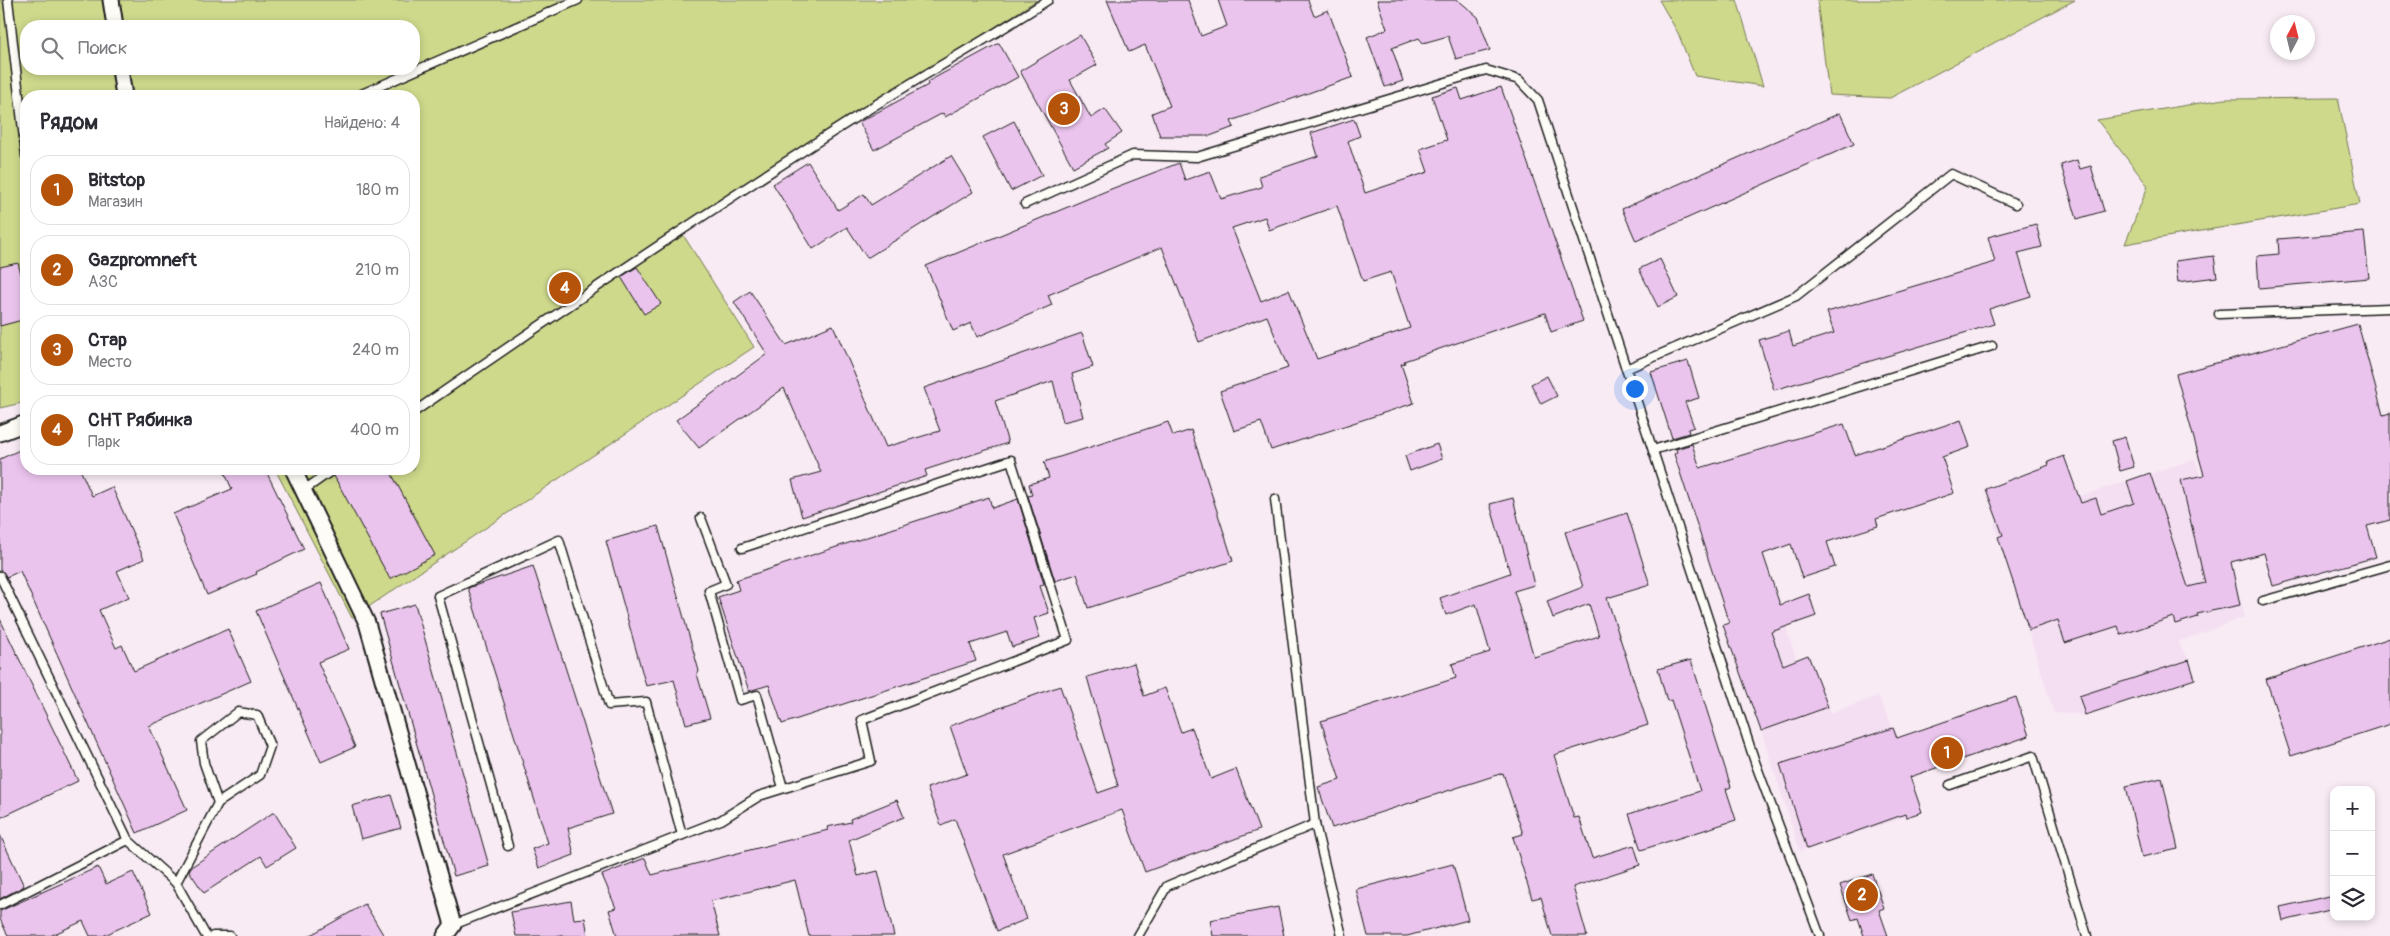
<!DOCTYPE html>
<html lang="ru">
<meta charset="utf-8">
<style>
:root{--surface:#fff;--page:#f7f7f7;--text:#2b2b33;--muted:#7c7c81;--line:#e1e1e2;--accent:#b45309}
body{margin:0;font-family:Pangolin,sans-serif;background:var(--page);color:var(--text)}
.controls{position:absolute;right:15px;bottom:15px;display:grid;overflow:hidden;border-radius:10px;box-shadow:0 2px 8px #0003}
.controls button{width:45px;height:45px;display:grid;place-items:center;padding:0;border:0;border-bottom:1px solid var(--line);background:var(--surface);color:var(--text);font:25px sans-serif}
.compass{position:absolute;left:2270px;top:15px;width:45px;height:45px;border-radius:50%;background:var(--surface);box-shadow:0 2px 8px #0003;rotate:7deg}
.you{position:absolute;left:1634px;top:388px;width:18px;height:18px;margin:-12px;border:4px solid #fff;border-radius:50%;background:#1a73e8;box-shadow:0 0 0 8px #1a73e833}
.badge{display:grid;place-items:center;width:32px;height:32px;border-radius:50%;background:var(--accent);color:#fff;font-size:16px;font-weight:700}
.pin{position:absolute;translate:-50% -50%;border:2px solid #fff;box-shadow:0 1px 5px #0006}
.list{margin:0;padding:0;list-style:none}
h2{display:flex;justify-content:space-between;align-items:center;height:65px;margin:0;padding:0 20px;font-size:21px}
h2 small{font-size:16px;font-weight:400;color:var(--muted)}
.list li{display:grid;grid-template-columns:32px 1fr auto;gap:15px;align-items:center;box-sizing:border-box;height:70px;margin:0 10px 10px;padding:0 10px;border:1px solid var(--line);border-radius:20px}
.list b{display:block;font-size:19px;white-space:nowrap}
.list p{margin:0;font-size:16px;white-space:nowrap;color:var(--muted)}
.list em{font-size:16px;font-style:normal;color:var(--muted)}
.icon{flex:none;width:28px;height:28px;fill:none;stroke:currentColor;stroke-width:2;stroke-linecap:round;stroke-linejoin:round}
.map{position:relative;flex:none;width:2390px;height:936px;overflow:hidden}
.search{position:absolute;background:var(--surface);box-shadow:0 2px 8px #0003;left:20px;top:20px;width:400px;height:55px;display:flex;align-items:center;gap:12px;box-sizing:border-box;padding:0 18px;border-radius:20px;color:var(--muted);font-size:19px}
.panel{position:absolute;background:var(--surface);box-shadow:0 2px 8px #0003;left:20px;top:90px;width:400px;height:385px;border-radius:20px}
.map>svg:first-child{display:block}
</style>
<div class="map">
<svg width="2390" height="936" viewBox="0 0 2390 936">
<rect width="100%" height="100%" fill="#f8ebf4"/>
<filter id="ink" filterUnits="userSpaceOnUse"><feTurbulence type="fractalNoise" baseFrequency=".02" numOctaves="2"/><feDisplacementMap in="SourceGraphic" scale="10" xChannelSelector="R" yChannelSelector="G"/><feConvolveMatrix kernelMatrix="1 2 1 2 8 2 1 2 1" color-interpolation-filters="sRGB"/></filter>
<g filter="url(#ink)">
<!-- built -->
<g fill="#f4dff2">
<path d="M2195 459 2233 573 2245 617 2178 642 2189 660 2195 679 2085 715 2054 713 1994 524Z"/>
<path d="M1809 595 1816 616 1786 627 1796 659 1808 655 1831 713 1878 696 1893 728 1922 812 1800 851 1761 731 1723 625Z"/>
</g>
<!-- green -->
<g fill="#ced98c" stroke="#757a54" fill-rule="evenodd">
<path d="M0 0H1037L680 230 754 347 352 618 275 469H414V96H26V402L0 408ZM26 26H414V69H26Z"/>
<path d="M1659 0H1737L1763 86 1695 76 1678 33Z"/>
<path d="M1817 0H2075L1890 98 1829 95Z"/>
<path d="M2338 98 2360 204 2125 244 2148 186 2097 120 2224 99Z"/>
</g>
<!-- building -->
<g fill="#ebc4ed" stroke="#1c1c1c" fill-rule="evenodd">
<path d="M1107 0H1188L1201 36 1227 26 1218 0H1308L1314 16 1328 10 1353 77 1231 121 1234 127 1210 136H1160L1152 113 1170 106 1145 45 1129 52Z"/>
<path d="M1377 0H1458L1478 17 1490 50 1456 59 1448 36 1423 43 1419 38 1392 48 1403 81 1385 87 1367 37 1387 29Z"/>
<path d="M1080 35 1097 65 1070 80 1091 118 1105 109 1122 133 1105 144 1108 148 1073 167 1020 71Z"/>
<path d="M999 43 1018 77 945 117 943 113 874 150 859 122 928 85 927 82Z"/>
<path d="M1501 87 1583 321 1551 332 1545 313 1404 361 1405 363 1401 364 1414 403 1271 450 1261 422 1234 431 1220 391 1288 368 1267 316 1199 342 1162 247 1048 295 1052 305 977 337 971 323 953 331 926 266 1111 189 1179 163 1185 180 1210 171 1221 199 1262 187 1259 176 1318 156 1311 133 1354 119 1360 136 1348 141 1365 193 1428 172 1420 149 1447 140 1432 96 1458 88 1462 100ZM1337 206 1363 281 1391 272 1410 328 1317 359 1289 290 1261 301 1232 228 1265 217 1269 230Z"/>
<path d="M1840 113 1854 144 1636 241 1622 209Z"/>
<path d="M1014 121 1042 175 1011 191 983 137Z"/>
<path d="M951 156 973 192 867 258 847 227 813 249 773 184 808 162 838 210 864 194 871 205Z"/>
<path d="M2077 160 2080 169 2091 166 2104 211 2077 219 2061 165Z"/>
<path d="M2036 224 2042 247 2018 253 2031 296 1989 309 1994 324 1774 390 1759 340 1789 331 1793 346 1834 333 1827 312 1995 262 1988 237Z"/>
<path d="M2364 232 2369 278 2259 288 2257 256 2279 254 2278 239Z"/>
<path d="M2214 256 2217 277 2178 282 2175 261Z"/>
<path d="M1660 259 1678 297 1658 307 1639 269Z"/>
<path d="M18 263 26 293V319L0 326V267Z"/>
<path d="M637 267 661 304 644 314 621 277Z"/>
<path d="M750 291 786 345 833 325 886 447 940 431 924 388 1082 333 1093 367 1072 374 1083 417 1063 422 1053 381 995 401 1008 443 925 470 927 476 802 517 792 480 821 472 784 388 699 448 676 420 767 354 734 302Z"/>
<path d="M2358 324 2383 415 2390 413V520L2367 526 2376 557 2273 586 2264 553 2231 562 2240 605 2197 614 2198 617 2175 624 2173 617 2121 635 2118 626 2065 643 2058 620 2029 630 1998 537 2003 535 1986 489 2049 465 2048 462 2064 456 2081 503 2096 498 2101 514 2134 503 2127 481 2150 473 2188 587 2205 583 2181 480 2204 475 2176 374Z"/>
<path d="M1688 361 1699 398 1685 402 1694 427 1688 429 1689 433 1672 438 1651 372Z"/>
<path d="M1547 376 1557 396 1541 404 1531 384Z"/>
<path d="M1961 420 1970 447 1942 457 1954 493 1876 519 1878 526 1827 542 1835 567 1802 578 1791 544 1763 554 1780 605 1809 594 1816 616 1771 632 1783 665 1808 655 1828 707 1761 731 1723 625 1729 623 1674 454 1677 452 1676 449 1692 444 1700 468 1844 424 1855 455Z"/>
<path d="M1168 422 1173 436 1191 430 1233 561 1088 608 1077 574 1055 581 1028 496 1032 495 1029 484 1049 478 1044 462Z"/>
<path d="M2125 437 2134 467 2120 471 2112 441Z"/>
<path d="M1437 444 1442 459 1410 471 1405 456Z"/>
<path d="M26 447V469H80L92 496 112 487 144 559 117 571 129 597 99 610 116 648 122 645 134 671 228 629 251 681 149 726 187 810 137 833 20 571 7 577 0 570V459Z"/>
<path d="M223 469H265L304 549 256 572 257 574 207 595 173 514 232 489Z"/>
<path d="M340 469H389L435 555 390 579 334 476Z"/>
<path d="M989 497 992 508 1018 499 1044 584 1040 586 1049 613 1034 618 1040 638 1012 647 1007 632 970 644 976 661 782 724 769 685 749 691 718 597 739 590 736 580Z"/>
<path d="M1513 498 1534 585 1514 591 1534 657 1599 636 1589 604 1553 618 1547 601 1583 587 1565 532 1627 513 1650 585 1607 598 1648 725 1554 755 1574 818 1579 817 1592 858 1634 845 1640 865 1573 887 1587 936H1552L1541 897 1532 899 1513 837 1523 834 1503 773 1332 828 1318 787 1340 780 1321 721 1456 678 1452 664 1490 652 1476 604 1446 615 1440 598 1510 573 1490 504Z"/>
<path d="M658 526 699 671 697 674 710 718 686 724 674 680 646 686 606 541Z"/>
<path d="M533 566 612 814 568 828 574 855 539 868 532 849 548 843 468 588Z"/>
<path d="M321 583 349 649 318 662 355 747 321 762 256 611Z"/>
<path d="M415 604 489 866 454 876 380 614Z"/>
<path d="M0 619 78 781 0 818Z"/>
<path d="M2390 638V724L2291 756 2266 679Z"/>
<path d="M1691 660 1731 787 1726 789 1736 820 1641 850 1629 814 1700 791 1671 700 1667 701 1658 669Z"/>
<path d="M2189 660 2195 679 2085 715 2079 696Z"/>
<path d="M1134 663 1144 696 1165 688 1181 732 1192 728 1211 779 1236 769 1259 830 1145 872 1122 810 1003 854 1027 919 997 931 955 819 941 825 927 788 967 774 950 726 1060 686 1098 793 1118 786 1087 677Z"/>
<path d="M2016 697 2029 736 1910 777 1922 812 1906 817 1905 814 1807 849 1780 764 1893 728 1897 738Z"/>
<path d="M2162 778 2178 849 2142 857 2126 786Z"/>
<path d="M391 795 401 828 361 839 352 806Z"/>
<path d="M897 800 904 817 849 840 858 876 878 871 894 936H809L795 880 711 901 720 936H617L609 910 616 908 602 875 645 858 652 875 828 830 827 827 851 822 850 819Z"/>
<path d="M274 812 296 848 267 866 261 856 204 893 189 871 191 867Z"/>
<path d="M0 835 24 886 0 899Z"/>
<path d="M1453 864 1468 920 1407 936H1368L1356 889Z"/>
<path d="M98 867 106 884 133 872 152 913 103 936H90L83 921 50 936H8L0 919V911Z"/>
<path d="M1872 874 1884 908 1879 910 1888 936H1864L1858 918 1852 920 1840 885Z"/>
<path d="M2334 895V909L2283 921 2280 907Z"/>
<path d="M571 901 574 919 585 918 588 936H516L511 912Z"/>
<path d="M365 904 384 936H309Z"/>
<path d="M1278 907 1284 936H1213L1210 920Z"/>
</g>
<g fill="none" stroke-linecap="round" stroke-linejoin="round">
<!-- service casing -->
<g stroke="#1c1c1c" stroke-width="11">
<g id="service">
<path d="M8 0 26 156"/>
<path d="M357 96 578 0"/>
<path d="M1025 204 1133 155 1197 157 1486 70 1519 80 1538 100 1755 762 1820 936"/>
<path d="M2219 314 2390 308"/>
<path d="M1626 369 1796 296 1951 174 2016 204"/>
<path d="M414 412C560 311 706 212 856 117 919 77 985 41 1048 0"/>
<path d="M1653 450 1992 346"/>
<path d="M304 490 334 469"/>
<path d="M1275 499 1315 824"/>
<path d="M701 518 726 584 709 591 740 700 757 695 783 788"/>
<path d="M0 576 128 840"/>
<path d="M2263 601 2390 565"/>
<path d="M1950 785 2033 756 2087 936"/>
<path d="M508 846 438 596 559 540 609 705 646 702 682 835"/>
<path d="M176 883 218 803 260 775 270 746 257 715 238 712 201 741 204 763 218 803"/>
<path d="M0 905 128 840 176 883 206 936"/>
<path d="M453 925 721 820 759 796 871 761 862 720 1068 640 1011 460 742 548"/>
<path d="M213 936H230"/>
<path d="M1138 936 1167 886 1315 824 1342 936"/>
</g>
</g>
<!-- minor casing -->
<g stroke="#1c1c1c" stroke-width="19">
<g id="minor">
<path d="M111 0 115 26"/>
<path d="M120 69 124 96"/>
<path d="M0 433 26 423"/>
<path d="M293 469 367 623 453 925 445 936"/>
</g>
</g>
<!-- path -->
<path stroke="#1c1c1c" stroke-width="3" stroke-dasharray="5 4" stroke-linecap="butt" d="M2371 907 2373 915"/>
<!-- service -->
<use href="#service" stroke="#fdfcf7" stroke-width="8"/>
<!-- minor -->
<use href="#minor" stroke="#fdfcf7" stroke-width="15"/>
</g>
</g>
</svg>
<div class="controls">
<button>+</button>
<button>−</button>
<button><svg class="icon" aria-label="layers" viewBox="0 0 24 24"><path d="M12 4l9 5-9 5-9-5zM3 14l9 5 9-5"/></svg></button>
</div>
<svg class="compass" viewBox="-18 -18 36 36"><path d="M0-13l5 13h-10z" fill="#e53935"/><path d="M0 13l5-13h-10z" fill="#7c7c81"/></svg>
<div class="you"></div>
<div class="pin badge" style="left:1947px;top:753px">1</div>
<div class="pin badge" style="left:1862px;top:895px">2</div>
<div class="pin badge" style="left:1064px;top:109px">3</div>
<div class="pin badge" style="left:565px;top:288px">4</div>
<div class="search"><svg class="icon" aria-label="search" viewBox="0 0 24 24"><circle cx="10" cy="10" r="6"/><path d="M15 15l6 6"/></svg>Поиск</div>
<section class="panel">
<h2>Рядом<small>Найдено: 4</small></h2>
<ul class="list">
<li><span class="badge">1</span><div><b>Bitstop</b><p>Магазин</p></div><em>180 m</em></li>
<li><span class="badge">2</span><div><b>Gazpromneft</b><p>АЗС</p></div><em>210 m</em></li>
<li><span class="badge">3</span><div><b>Стар</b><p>Место</p></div><em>240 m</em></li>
<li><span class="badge">4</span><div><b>СНТ Рябинка</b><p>Парк</p></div><em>400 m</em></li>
</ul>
</section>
</div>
